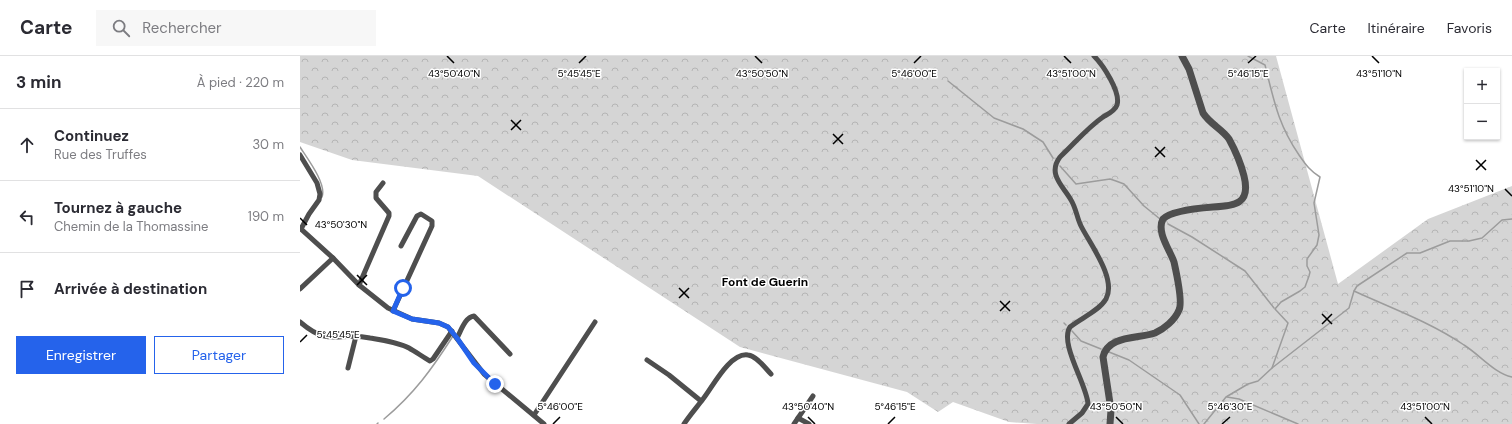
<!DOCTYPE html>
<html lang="fr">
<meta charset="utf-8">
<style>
:root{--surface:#fff;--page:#f7f7f7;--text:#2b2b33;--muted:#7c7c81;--line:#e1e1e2;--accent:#2563eb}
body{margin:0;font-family:"DM Sans",sans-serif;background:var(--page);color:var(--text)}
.controls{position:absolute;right:12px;top:12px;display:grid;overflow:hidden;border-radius:0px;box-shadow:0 1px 3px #0004}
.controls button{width:36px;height:36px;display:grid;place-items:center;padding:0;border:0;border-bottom:1px solid var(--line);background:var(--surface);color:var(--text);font:20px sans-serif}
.stop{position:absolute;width:12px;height:12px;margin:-9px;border:3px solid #2563eb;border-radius:50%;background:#fff}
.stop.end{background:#2563eb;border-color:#fff;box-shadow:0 1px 4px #0008}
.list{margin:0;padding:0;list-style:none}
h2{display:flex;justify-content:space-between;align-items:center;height:52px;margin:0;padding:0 16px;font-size:17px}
h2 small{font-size:13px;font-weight:400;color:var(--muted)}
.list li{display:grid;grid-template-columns:26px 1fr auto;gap:12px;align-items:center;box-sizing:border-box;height:72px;padding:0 16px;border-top:1px solid var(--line)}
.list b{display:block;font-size:15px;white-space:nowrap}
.list p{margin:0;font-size:13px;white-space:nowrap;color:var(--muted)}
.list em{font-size:13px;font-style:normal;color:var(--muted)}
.actions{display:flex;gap:8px;padding:12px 16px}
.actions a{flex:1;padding:9px 0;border:1px solid var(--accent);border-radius:0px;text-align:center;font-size:14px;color:var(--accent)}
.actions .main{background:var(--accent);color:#fff}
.icon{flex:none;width:22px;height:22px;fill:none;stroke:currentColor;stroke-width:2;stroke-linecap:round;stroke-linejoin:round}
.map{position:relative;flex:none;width:1212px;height:368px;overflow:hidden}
header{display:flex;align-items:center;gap:24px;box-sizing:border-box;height:56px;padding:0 20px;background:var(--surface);border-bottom:1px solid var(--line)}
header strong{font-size:19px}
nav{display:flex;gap:22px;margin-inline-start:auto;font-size:14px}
.search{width:280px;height:36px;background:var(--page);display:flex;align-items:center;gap:10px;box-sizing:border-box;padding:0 14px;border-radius:0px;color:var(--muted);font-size:15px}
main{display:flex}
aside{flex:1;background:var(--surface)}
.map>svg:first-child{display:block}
</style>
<header>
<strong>Carte</strong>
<div class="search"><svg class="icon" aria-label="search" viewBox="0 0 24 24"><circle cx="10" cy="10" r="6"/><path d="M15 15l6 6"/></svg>Rechercher</div>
<nav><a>Carte</a><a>Itinéraire</a><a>Favoris</a></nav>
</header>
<main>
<aside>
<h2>3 min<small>À pied · 220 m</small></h2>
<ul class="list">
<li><svg class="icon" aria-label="ahead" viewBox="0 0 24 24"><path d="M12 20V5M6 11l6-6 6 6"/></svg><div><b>Continuez</b><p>Rue des Truffes</p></div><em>30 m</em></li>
<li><svg class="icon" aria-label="left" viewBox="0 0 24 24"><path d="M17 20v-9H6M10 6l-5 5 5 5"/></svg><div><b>Tournez à gauche</b><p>Chemin de la Thomassine</p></div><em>190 m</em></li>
<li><svg class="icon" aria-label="arrive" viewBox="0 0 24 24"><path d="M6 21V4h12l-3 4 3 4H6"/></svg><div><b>Arrivée à destination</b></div></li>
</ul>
<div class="actions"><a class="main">Enregistrer</a><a>Partager</a></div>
</aside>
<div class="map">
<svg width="1212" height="368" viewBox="0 0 1212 368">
<defs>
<pattern id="forest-crowns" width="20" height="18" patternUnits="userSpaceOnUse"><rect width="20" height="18" fill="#d5d5d5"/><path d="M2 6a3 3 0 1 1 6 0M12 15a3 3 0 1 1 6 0" fill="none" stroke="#b5b5b5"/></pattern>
</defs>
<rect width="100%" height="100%" fill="#fff"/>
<!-- forest -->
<path fill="url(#forest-crowns)" d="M0 0H976L1038 228 1128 163 1212 130V368H737L709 366 653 346 638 356 607 336 440 291 178 120 52 104 0 86Z"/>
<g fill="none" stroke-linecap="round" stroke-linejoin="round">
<!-- stream -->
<g stroke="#9c9c9c" stroke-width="1.5">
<path d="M948 0 965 9C974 45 978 68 999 99 1006 109 1010 115 1020 121L1014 147 1019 179 1017 189 1007 203V210L1010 216 1009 220 1005 231 1000 235 981 246 975 253 988 267 972 312"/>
<path d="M648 25 694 62 723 73 743 86 753 102"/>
<path d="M0 91C7 102 27 128 22 141"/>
<path d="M760 110 776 128 810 123 816 125 824 128 844 150 860 163"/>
<path d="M868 168 892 181 945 215 974 252"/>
<path d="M1054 235C1091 252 1130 266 1164 289 1180 299 1194 317 1212 321"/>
<path d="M764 267 766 269"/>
<path d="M772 275 781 285 801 293"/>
<path d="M809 296 829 304 880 339 899 368"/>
<path d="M927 341 939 343 998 368"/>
<path d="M84 363C114 338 132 313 153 280"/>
<path d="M77 368 78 367"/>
<path d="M904 368 926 341 948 328 958 325 972 312 1049 252 1054 235 1057 230 1107 197H1120L1150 185H1169L1182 182 1202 164 1212 163"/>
</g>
<!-- minor -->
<g stroke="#4e4e4e" stroke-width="5">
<path d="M0 99 17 127 20 138 19 144 9 158 1 173"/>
<path d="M0 172 33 202 59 229 88 252 112 263 139 267 148 271 184 318 244 368"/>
<path d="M59 229 89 160V157L76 142V136L83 127"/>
<path d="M0 233 33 202"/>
<path d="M93 255 132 170V165L121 158 117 160 101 190"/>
<path d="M0 266C30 292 38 275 70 282 82 284 98 286 109 292 116 296 123 301 130 305L133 303 152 275"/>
<path d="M157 282C161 275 165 261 174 260L210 298"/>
<path d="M347 304 369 319 401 345"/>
<path d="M48 312 56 280"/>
<path d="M234 359 295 266"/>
<path d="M498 362 509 368"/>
<path d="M384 368C390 359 397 351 403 343 412 332 430 296 448 299 457 300 465 312 471 318"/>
<path d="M494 368 513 340"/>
<path d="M769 368 782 357 788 348C787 329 759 287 770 271 781 262 799 255 806 243 817 223 790 188 781 170 777 162 776 152 771 144 763 130 747 118 760 101 774 88 787 72 803 61 808 58 815 55 817 49 821 36 803 9 794 0"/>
</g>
<!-- tertiary -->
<path stroke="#4e4e4e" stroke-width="7" d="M810 368 811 354 803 301C808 279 838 283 855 277 864 273 875 264 879 254 883 246 876 215 874 206 870 194 856 176 863 163 871 155 900 152 913 151 935 150 951 148 944 120 941 108 935 94 929 83 922 73 910 68 903 57L889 13 882 0"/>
</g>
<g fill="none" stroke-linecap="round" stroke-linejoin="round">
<!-- route -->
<path stroke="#2563eb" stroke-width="5" d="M103 232 93 255 112 263 139 267 148 271 157 282 174 307 195 328"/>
</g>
<!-- ticks -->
<path fill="none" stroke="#000" stroke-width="1.5" d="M147 0 154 7M455 0 462 7M764 0 771 7M1072 0 1079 7M279 7 286 0M614 7 621 0M948 7 956 0M211 64 221 74M211 74 221 64M533 78 543 88M533 88 543 78M855 91 865 101M855 101 865 91M1176 104 1186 114M1176 114 1186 104M1205 133 1212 140M0 162 7 169M57 219 67 229M57 229 67 219M379 232 389 242M379 242 389 232M700 245 710 255M700 255 710 245M1022 258 1032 268M1022 268 1032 258M0 286 7 279M508 361 515 368M816 361 823 368M1125 361 1132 368M253 368 260 361M588 368 595 361M922 368 930 361"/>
<g text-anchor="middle" stroke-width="3" stroke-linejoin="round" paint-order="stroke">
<!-- neighbourhood labels -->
<g font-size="12" font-weight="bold" fill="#000" stroke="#fff">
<text x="465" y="230">Font de Guerin</text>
</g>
</g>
<g font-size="10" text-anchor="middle" fill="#000" stroke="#fff" stroke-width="3" stroke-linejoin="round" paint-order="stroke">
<text x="154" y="21">43°50'40"N</text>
<text x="279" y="21">5°45'45"E</text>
<text x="462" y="21">43°50'50"N</text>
<text x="614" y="21">5°46'00"E</text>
<text x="771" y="21">43°51'00"N</text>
<text x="948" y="21">5°46'15"E</text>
<text x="1079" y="21">43°51'10"N</text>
<text x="1171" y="136">43°51'10"N</text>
<text x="41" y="172">43°50'30"N</text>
<text x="38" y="282">5°45'45"E</text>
<text x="260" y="354">5°46'00"E</text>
<text x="508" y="354">43°50'40"N</text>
<text x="595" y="354">5°46'15"E</text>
<text x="816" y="354">43°50'50"N</text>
<text x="930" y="354">5°46'30"E</text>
<text x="1125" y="354">43°51'00"N</text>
</g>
</svg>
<div class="controls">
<button>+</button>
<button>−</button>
</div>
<div class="stop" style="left:103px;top:232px"></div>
<div class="stop end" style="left:195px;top:328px"></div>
</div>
</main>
